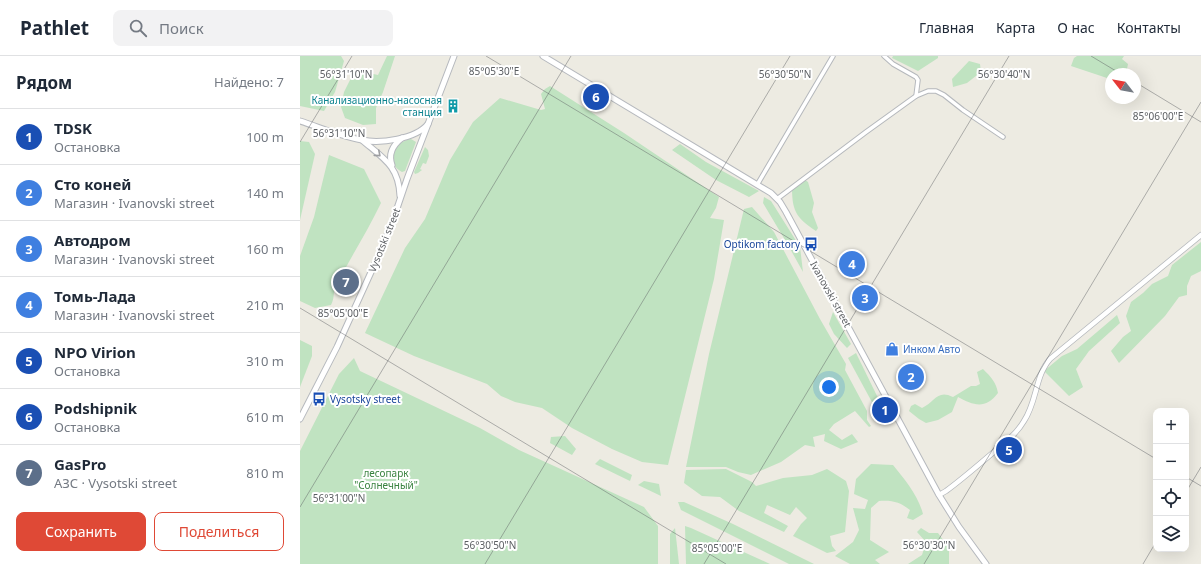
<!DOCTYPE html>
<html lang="ru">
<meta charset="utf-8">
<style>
:root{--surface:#fff;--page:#f2f2f3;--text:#1f2937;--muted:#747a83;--line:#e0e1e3;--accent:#df4936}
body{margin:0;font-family:"Noto Sans",sans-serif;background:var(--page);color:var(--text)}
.controls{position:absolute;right:12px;bottom:12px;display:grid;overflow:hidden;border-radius:8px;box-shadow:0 4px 16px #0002}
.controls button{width:36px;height:36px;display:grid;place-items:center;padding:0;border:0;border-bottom:1px solid var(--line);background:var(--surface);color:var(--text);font:20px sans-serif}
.compass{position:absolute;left:805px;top:12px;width:36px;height:36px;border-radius:50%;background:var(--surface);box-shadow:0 4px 16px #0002;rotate:301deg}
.you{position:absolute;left:529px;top:331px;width:14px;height:14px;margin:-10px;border:3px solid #fff;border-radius:50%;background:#1a73e8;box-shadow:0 0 0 6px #1a73e833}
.badge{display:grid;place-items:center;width:26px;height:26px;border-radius:50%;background:var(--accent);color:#fff;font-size:13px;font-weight:700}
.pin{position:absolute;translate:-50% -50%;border:2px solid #fff;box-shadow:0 1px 4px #0006}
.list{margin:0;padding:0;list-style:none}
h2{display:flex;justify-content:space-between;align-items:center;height:52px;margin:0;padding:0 16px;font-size:17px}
h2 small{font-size:13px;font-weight:400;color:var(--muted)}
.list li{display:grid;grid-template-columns:26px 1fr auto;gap:12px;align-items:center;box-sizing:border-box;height:56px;padding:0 16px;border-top:1px solid var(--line)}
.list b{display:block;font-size:15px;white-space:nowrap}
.list p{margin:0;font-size:13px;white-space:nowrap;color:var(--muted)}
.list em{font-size:13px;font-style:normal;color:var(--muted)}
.actions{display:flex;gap:8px;padding:12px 16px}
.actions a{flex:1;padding:9px 0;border:1px solid var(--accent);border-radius:8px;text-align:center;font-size:14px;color:var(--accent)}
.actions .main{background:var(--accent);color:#fff}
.icon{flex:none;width:22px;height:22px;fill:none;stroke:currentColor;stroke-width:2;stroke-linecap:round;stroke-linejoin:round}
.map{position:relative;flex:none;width:901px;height:508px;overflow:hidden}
header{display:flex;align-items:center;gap:24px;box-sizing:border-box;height:56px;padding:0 20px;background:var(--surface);border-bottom:1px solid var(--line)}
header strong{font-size:19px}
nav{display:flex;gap:22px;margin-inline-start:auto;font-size:14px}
.search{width:280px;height:36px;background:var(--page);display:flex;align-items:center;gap:10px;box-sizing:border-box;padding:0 14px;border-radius:8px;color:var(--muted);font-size:15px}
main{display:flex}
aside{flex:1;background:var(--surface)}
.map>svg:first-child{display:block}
</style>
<header>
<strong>Pathlet</strong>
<div class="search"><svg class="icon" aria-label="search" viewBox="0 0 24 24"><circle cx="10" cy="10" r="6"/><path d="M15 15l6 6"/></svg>Поиск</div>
<nav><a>Главная</a><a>Карта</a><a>О нас</a><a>Контакты</a></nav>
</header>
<main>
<aside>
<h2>Рядом<small>Найдено: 7</small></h2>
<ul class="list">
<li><span class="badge" style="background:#1a4fb4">1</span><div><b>TDSK</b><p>Остановка</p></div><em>100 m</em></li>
<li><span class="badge" style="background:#3f7fe0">2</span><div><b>Сто коней</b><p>Магазин · Ivanovski street</p></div><em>140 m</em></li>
<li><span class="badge" style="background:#3f7fe0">3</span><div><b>Автодром</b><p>Магазин · Ivanovski street</p></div><em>160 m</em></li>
<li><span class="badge" style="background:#3f7fe0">4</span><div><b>Томь-Лада</b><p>Магазин · Ivanovski street</p></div><em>210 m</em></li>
<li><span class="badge" style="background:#1a4fb4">5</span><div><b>NPO Virion</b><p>Остановка</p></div><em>310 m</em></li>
<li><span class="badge" style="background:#1a4fb4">6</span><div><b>Podshipnik</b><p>Остановка</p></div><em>610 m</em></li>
<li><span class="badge" style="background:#5c6f8a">7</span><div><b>GasPro</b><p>АЗС · Vysotski street</p></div><em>810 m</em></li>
</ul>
<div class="actions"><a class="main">Сохранить</a><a>Поделиться</a></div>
</aside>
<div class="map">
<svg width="901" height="508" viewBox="0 0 901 508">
<rect width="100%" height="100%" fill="#edebe2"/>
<!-- green -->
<g fill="#c0e3c1">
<path d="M0 0H41L44 5 35 36 24 55 0 50Z"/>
<path d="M87 0H95L83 36 76 52V68L63 69 45 62 41 51 44 36 55 14 78 19Z"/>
<path d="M593 0H638V2L618 15 592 2Z"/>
<path d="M777 0H824L822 3 828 8 827 13 816 18H811V20L807 22 771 10 774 2Z"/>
<path d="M669 5 680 8 681 16 667 27 653 31 652 23Z"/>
<path d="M250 30 324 77 419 141 416 152 410 162 424 164 414 223 368 409 342 406 312 393 272 372 242 352 215 346 201 340 187 328 114 300 65 277 105 192 125 163 150 104 173 66 200 42 241 54 245 53 241 38 245 33Z"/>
<path d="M111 83 116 86 105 115 102 116C85 108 94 85 111 83Z"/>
<path d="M0 85 9 86 15 98 0 164Z"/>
<path d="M380 88 406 106 459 135 449 141 416 124 372 94Z"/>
<path d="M125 91 128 94 129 100 126 108 123 107 120 113 122 114 118 117 115 118 114 116Z"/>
<path d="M29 99 64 113 81 147C70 170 57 191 45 213 43 217 38 221 36 225 33 234 35 242 31 249L15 252 0 245V200L14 161Z"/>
<path d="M502 122 508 126 514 147 512 156 518 172 516 175C495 161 492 154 492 130Z"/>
<path d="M464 141 471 145 500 191 503 216 488 189 463 147Z"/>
<path d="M452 151 474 176 520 263 546 308 545 314 567 355V364L571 370 569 371 555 355 534 368 529 374 542 384 552 378 558 386 541 393 524 385 525 378 513 381 515 391 505 389 481 406 451 419 438 416 426 411H386L409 298 444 153Z"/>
<path d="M901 186V215L891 220 887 230V239L879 241 865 260 819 307 811 295 823 281 831 275 826 260 831 246 843 237 852 228 868 220 872 209Z"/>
<path d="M533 256 551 288 547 292 534 278 529 268Z"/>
<path d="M817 259 820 267 789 295 776 313 783 331 769 340 744 315 762 300 777 293Z"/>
<path d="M0 284 12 290V300L0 331Z"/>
<path d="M556 297 579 344 573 348 548 302Z"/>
<path d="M54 302 60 315 180 372 219 394 344 451 358 470V508H0V395L39 318Z"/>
<path d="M683 313C691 321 696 326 698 337 686 353 674 350 658 341L652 356 638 364 626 367 619 363 609 355 611 350 615 348 622 352C635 346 637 333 653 341L671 330H676L680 328 677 316Z"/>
<path d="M265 380 276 393 272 399 250 387 251 381Z"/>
<path d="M300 403 332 419 330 425 295 408Z"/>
<path d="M571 408 593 409C605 424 618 439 623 458L613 464 607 462 610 454C600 446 592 444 579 445L571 452 570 484 589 496 575 504 580 508H550L535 500 553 486 559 474 553 452 565 453 568 444 554 438 556 423Z"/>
<path d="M426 413 452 426 456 430 483 422 512 419 527 413 546 425 549 435 545 476 530 480 532 490 536 495 527 497 493 480 501 468 507 462 496 451 490 459 467 449 464 457 488 470 484 476 439 455 420 441 402 440 384 427 386 414Z"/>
<path d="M344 425 359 428 361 440 338 429Z"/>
<path d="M378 446H384L433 468 514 508H489L381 454Z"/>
<path d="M385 470 391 472 470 508H386Z"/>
<path d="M375 472 379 508H370V478Z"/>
<path d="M621 472 629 477H638L649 492V508H608L622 499 626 486 617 476Z"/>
</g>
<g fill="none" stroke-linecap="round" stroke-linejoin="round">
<!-- minor casing -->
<g stroke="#b5b8bc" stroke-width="5.5">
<g id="minor">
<path d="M584 0 593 8 616 21 618 24 616 40"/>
<path d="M457 129 533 0"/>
<path d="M477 143 566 76 616 40 628 35H636L644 39 663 54 703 81"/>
</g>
</g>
<!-- tertiary casing -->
<g stroke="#b5b8bc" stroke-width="6">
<path id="tertiary" d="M639 439 646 435C661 424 675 412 689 400 702 389 716 379 724 365 737 346 735 320 750 303L901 179"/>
</g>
<!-- secondary casing -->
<g stroke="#b6b9be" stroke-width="7">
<g id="secondary">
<path d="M243 0 471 137 480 146 486 156 639 439 659 471 686 508"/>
<path d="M0 65C19 71 42 81 62 84 80 88 116 83 128 68"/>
<path d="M62 84C83 102 99 110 100 140"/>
<path d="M92 109C88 98 93 89 102 82"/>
<path d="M0 363 37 291 77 203 92 167 107 123 154 0"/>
</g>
</g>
<!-- minor -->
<use href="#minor" stroke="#fff" stroke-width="3.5"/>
<!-- tertiary -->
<use href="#tertiary" stroke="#fff" stroke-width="4.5"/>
<!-- secondary -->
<use href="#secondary" stroke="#fff" stroke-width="5"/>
</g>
<!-- one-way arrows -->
<defs><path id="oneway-chevron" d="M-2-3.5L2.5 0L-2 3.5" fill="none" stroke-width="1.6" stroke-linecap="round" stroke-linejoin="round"/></defs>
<use stroke="#9d9ea1" href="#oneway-chevron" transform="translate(78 98) rotate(41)"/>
<!-- ticks -->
<path fill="none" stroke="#5b5e62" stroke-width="1" stroke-opacity="0.45" d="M186 0 856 403M791 0 821 18M835 26 901 66M0 86 52 0M0 252 426 508M886 421 901 430M886 436 901 411M0 451 271 0M185 508 490 0M404 508 709 0M624 508 901 46M843 508 856 486"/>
<!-- icons -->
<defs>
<g id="building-bare" transform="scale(1.08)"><path d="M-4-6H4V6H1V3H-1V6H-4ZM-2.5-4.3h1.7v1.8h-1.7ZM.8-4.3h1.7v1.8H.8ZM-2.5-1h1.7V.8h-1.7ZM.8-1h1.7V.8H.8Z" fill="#0f9aa8" stroke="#fff" stroke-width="2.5" paint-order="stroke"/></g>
<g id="bus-bare" transform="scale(1.08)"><path d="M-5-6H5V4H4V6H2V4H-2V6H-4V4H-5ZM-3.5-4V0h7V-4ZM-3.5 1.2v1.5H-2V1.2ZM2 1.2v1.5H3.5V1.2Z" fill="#1a4fb4" stroke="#fff" stroke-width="2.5" paint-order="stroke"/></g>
<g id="shop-bare" transform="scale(1.08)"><path d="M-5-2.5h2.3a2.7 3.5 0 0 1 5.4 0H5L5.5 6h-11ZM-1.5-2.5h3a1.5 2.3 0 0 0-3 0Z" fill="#3f7fe0" stroke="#fff" stroke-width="2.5" paint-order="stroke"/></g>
</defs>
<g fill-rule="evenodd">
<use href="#building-bare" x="153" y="50"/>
<use href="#bus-bare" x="511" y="188"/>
<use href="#shop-bare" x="592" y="293"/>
<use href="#bus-bare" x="19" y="343"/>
</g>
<g text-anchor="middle" stroke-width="4" stroke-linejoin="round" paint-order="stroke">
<!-- culture labels -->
<g font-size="10" fill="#0d838f" stroke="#fff" text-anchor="end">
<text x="142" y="48">Канализационно-насосная<tspan x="142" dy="12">станция</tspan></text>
</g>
<!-- street labels -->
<g font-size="10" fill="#5b5e62" stroke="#fff">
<text transform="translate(84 184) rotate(-68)" y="4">Vysotski street</text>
<text transform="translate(531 238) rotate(61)" y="4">Ivanovski street</text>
</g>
<!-- transit labels -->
<g font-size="10" fill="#164399" stroke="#fff" text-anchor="end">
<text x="500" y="192">Optikom factory</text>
<text x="30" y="347" text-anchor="start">Vysotsky street</text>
</g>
<!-- shop labels -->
<g font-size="10" fill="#366cbe" stroke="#fff" text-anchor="start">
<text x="603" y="297">Инком Авто</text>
</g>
<!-- park labels -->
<g font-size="10" fill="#3a8340" stroke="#fff">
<text x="86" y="421">лесопарк<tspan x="86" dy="12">"Солнечный"</tspan></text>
</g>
</g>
<g font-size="10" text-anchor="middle" fill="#5b5e62" stroke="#fff" stroke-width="4" stroke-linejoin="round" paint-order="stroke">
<text x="194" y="19">85°05'30"E</text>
<text x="46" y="22">56°31'10"N</text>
<text x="485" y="22">56°30'50"N</text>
<text x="704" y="22">56°30'40"N</text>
<text x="858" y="64">85°06'00"E</text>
<text x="39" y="81">56°31'10"N</text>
<text x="43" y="261">85°05'00"E</text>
<text x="39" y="446">56°31'00"N</text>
<text x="190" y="493">56°30'50"N</text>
<text x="629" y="493">56°30'30"N</text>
<text x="417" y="496">85°05'00"E</text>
</g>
</svg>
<div class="controls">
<button>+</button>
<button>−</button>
<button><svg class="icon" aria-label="locate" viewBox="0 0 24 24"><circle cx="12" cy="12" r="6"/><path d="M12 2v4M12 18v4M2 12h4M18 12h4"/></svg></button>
<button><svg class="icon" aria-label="layers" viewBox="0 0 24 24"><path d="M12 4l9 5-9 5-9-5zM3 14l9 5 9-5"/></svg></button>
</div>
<svg class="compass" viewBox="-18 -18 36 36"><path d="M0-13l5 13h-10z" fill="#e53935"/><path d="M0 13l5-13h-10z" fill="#747a83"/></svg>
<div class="you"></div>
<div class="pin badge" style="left:585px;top:354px;background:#1a4fb4">1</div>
<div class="pin badge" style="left:611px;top:321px;background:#3f7fe0">2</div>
<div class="pin badge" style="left:565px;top:242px;background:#3f7fe0">3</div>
<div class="pin badge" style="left:552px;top:208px;background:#3f7fe0">4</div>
<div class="pin badge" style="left:709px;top:394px;background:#1a4fb4">5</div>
<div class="pin badge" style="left:296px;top:41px;background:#1a4fb4">6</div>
<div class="pin badge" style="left:46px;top:226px;background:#5c6f8a">7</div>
</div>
</main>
